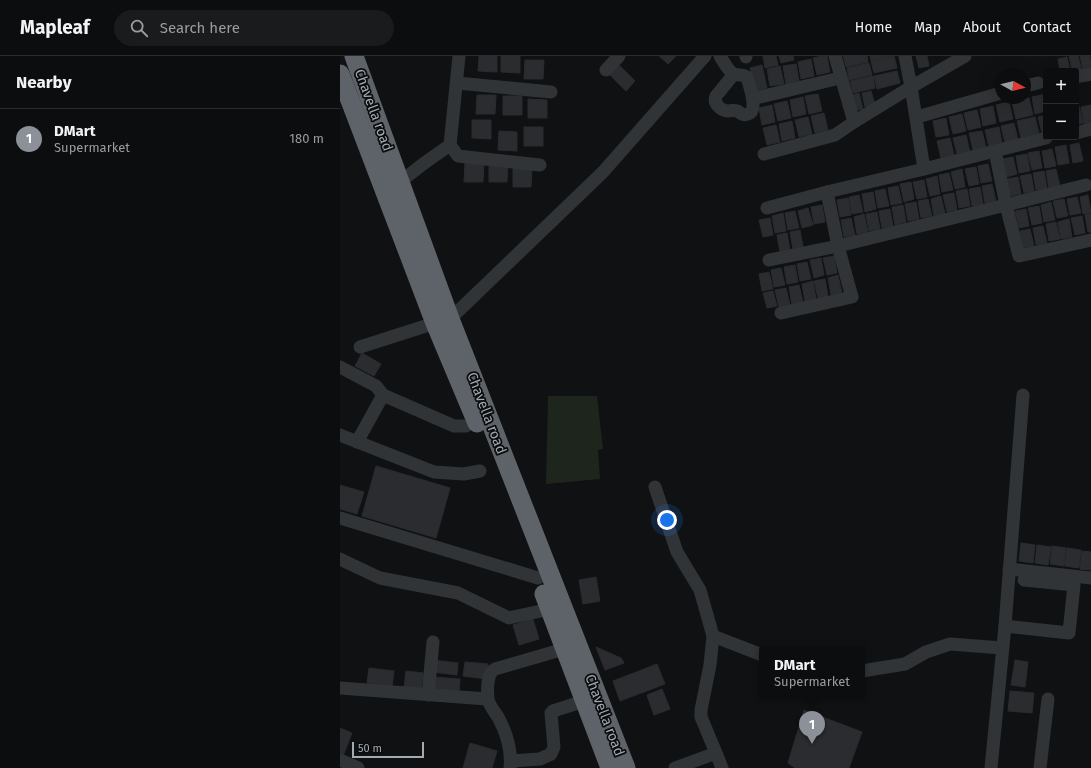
<!DOCTYPE html>
<meta charset="utf-8">
<style>
:root{--surface:#0c0d0e;--page:#1a1b1c;--text:#f1f3f6;--muted:#9a9c9e;--line:#2c2d2e;--accent:#8c9099}
body{margin:0;font-family:"Fira Sans",sans-serif;background:var(--page);color:var(--text)}
.controls{position:absolute;right:12px;top:12px;display:grid;overflow:hidden;border-radius:4px;box-shadow:0 4px 16px #0002}
.controls button{width:36px;height:36px;display:grid;place-items:center;padding:0;border:0;border-bottom:1px solid var(--line);background:var(--surface);color:var(--text);font:20px sans-serif}
.compass{position:absolute;left:655px;top:12px;width:36px;height:36px;border-radius:50%;background:var(--surface);box-shadow:0 4px 16px #0002;rotate:98deg}
.scale{position:absolute;left:12px;bottom:10px;width:72px;box-sizing:border-box;padding-left:4px;border:2px solid #a1abb4;border-top:0;font-size:11px;line-height:14px;white-space:nowrap;color:#a1abb4;-webkit-text-stroke:3px #0c0c0d;paint-order:stroke}
.you{position:absolute;left:327px;top:464px;width:14px;height:14px;margin:-10px;border:3px solid #fff;border-radius:50%;background:#1a73e8;box-shadow:0 0 0 6px #1a73e833}
.badge{display:grid;place-items:center;width:26px;height:26px;border-radius:50%;background:var(--accent);color:#fff;font-size:13px;font-weight:700}
.pin{position:absolute;translate:-50% -33px;filter:drop-shadow(0 1px 2px #0008)}
.pin::after{content:'';position:absolute;top:21px;width:14px;height:12px;background:inherit;clip-path:polygon(0 0,100% 0,50% 100%)}
.popup{position:absolute;left:419px;top:590px;width:106px;height:52px;box-sizing:border-box;display:grid;place-content:center;border-radius:4px;background:var(--surface);filter:drop-shadow(0 1px 3px #0005);font-size:13px;white-space:nowrap;color:var(--muted)}
.popup b{font-size:15px;color:var(--text)}
.popup::after{content:'';position:absolute;left:50%;top:100%;margin-left:-8px;border:8px solid transparent;border-top-color:var(--surface)}
.list{margin:0;padding:0;list-style:none}
h2{display:flex;justify-content:space-between;align-items:center;height:52px;margin:0;padding:0 16px;font-size:17px}
h2 small{font-size:13px;font-weight:400;color:var(--muted)}
.list li{display:grid;grid-template-columns:26px 1fr auto;gap:12px;align-items:center;box-sizing:border-box;height:60px;padding:0 16px;border-top:1px solid var(--line)}
.list b{display:block;font-size:15px;white-space:nowrap}
.list p{margin:0;font-size:13px;white-space:nowrap;color:var(--muted)}
.list em{font-size:13px;font-style:normal;color:var(--muted)}
.icon{flex:none;width:22px;height:22px;fill:none;stroke:currentColor;stroke-width:2;stroke-linecap:round;stroke-linejoin:round}
.map{position:relative;flex:none;width:751px;height:712px;overflow:hidden}
header{display:flex;align-items:center;gap:24px;box-sizing:border-box;height:56px;padding:0 20px;background:var(--surface);border-bottom:1px solid var(--line)}
header strong{font-size:19px}
nav{display:flex;gap:22px;margin-inline-start:auto;font-size:14px}
.search{width:280px;height:36px;background:var(--page);display:flex;align-items:center;gap:10px;box-sizing:border-box;padding:0 14px;border-radius:22px;color:var(--muted);font-size:15px}
main{display:flex}
aside{flex:1;background:var(--surface)}
.map>svg:first-child{display:block}
</style>
<header>
<strong>Mapleaf</strong>
<div class="search"><svg class="icon" aria-label="search" viewBox="0 0 24 24"><circle cx="10" cy="10" r="6"/><path d="M15 15l6 6"/></svg>Search here</div>
<nav><a>Home</a><a>Map</a><a>About</a><a>Contact</a></nav>
</header>
<main>
<aside>
<h2>Nearby<small></small></h2>
<ul class="list">
<li><span class="badge">1</span><div><b>DMart</b><p>Supermarket</p></div><em>180 m</em></li>
</ul>
</aside>
<div class="map">
<svg width="751" height="712" viewBox="0 0 751 712">
<rect width="100%" height="100%" fill="#101112"/>
<!-- green -->
<path fill="#1d251d" d="M208 340H257L263 393 258 394 260 423 206 428Z"/>
<!-- building -->
<g fill="#2b2c2f" stroke="#2a2b2e">
<path d="M139 0H157V16L138 15Z"/>
<path d="M161 0H180V17L161 16Z"/>
<path d="M319 0H336L328 8Z"/>
<path d="M423 0H436L438 9 425 12Z"/>
<path d="M439 0H453L454 4 441 7Z"/>
<path d="M482 0H487L490 16 477 19 473 2Z"/>
<path d="M503 0H527L528 6 506 11Z"/>
<path d="M530 0H553L531 5Z"/>
<path d="M554 0 557 12 534 17 531 5Z"/>
<path d="M576 0H587L589 10 579 12Z"/>
<path d="M729 0H738L742 15H732Z"/>
<path d="M740 0H750L751 13 743 14Z"/>
<path d="M727 1 730 15H720L718 3Z"/>
<path d="M471 3 474 20 461 23 458 6Z"/>
<path d="M185 4H204L203 23H184Z"/>
<path d="M529 7 532 19 509 24 507 12Z"/>
<path d="M278 8 295 25 286 35 269 18Z"/>
<path d="M456 8 459 25 446 28 443 10Z"/>
<path d="M422 9 427 32 416 35 410 12Z"/>
<path d="M440 10 444 28 430 30 427 13Z"/>
<path d="M557 15 560 27 537 33 534 20Z"/>
<path d="M533 20 535 32 513 37 510 25Z"/>
<path d="M531 35 535 48 525 51 522 37Z"/>
<path d="M519 37 523 53 513 55 509 40Z"/>
<path d="M478 38 482 55 469 58 465 40Z"/>
<path d="M706 38V55L695 58 692 41Z"/>
<path d="M137 39H156L155 58H136Z"/>
<rect x="163" y="40" width="19" height="19"/>
<path d="M463 41 466 58 453 61 450 44Z"/>
<path d="M689 42 693 59 676 63 672 46Z"/>
<path d="M188 43 207 44V62H188Z"/>
<path d="M447 45 451 62 438 65 434 48Z"/>
<path d="M669 46 673 63 660 66 656 49Z"/>
<path d="M432 49 435 66 422 69 419 52Z"/>
<path d="M751 49V66L744 68 741 51Z"/>
<path d="M653 50 656 67 643 70 640 53Z"/>
<path d="M739 50 743 67 736 69V51Z"/>
<path d="M637 54 641 71 628 74 624 57Z"/>
<path d="M484 57 488 74 475 77 471 60Z"/>
<path d="M622 58 626 75 613 78 609 61Z"/>
<path d="M706 59V76L702 77 698 61Z"/>
<path d="M468 61 472 78 459 81 455 64Z"/>
<path d="M695 61 699 77 681 82 677 65Z"/>
<path d="M606 62 609 79 596 81 593 65Z"/>
<path d="M132 64H151V83L132 82Z"/>
<path d="M452 65 455 82 442 85 439 68Z"/>
<path d="M674 67 678 84 665 87 661 70Z"/>
<path d="M436 69 440 86 427 89 423 72Z"/>
<rect x="184" y="71" width="19" height="19"/>
<path d="M659 71 662 88 649 91 645 74Z"/>
<path d="M159 75 177 76V95L158 94Z"/>
<path d="M642 75 646 91 633 94 629 77Z"/>
<path d="M626 79 630 96 617 98 613 82Z"/>
<path d="M610 82 614 99 601 102 597 85Z"/>
<path d="M739 87 743 105 733 107 730 89Z"/>
<path d="M726 89 729 107 718 109 715 91Z"/>
<path d="M712 93 716 110 705 112 702 95Z"/>
<path d="M699 95 702 112 692 114 688 97Z"/>
<path d="M687 98 690 115 679 117 676 100Z"/>
<path d="M673 101 677 118 666 121 663 103Z"/>
<path d="M125 107H144L143 126H124Z"/>
<path d="M149 107 168 108 167 126H149Z"/>
<path d="M648 108 652 125 641 127 638 110Z"/>
<path d="M636 111 639 128 629 130 625 113Z"/>
<path d="M173 112H192L191 131H173Z"/>
<path d="M622 113 625 131 615 133 611 116Z"/>
<path d="M716 113 720 130 709 132 706 115Z"/>
<path d="M704 115 707 132 696 134 693 117Z"/>
<path d="M609 117 613 134 602 136 599 119Z"/>
<path d="M691 118 694 135 684 137 680 120Z"/>
<path d="M597 120 600 138 590 140 586 123Z"/>
<path d="M678 121 681 138 671 140 667 123Z"/>
<path d="M584 124 587 141 577 143 573 126Z"/>
<path d="M571 126 574 143 564 146 560 128Z"/>
<path d="M652 128 656 145 645 147 642 130Z"/>
<path d="M558 130 562 147 551 149 548 132Z"/>
<path d="M640 131 643 148 632 150 629 133Z"/>
<path d="M545 133 549 150 538 152 535 135Z"/>
<path d="M627 133 630 150 619 152 616 135Z"/>
<path d="M533 136 536 153 525 156 522 138Z"/>
<path d="M614 137 617 154 607 156 603 139Z"/>
<path d="M519 139 523 156 512 158 509 141Z"/>
<path d="M748 139 751 157 743 158 740 141Z"/>
<path d="M601 140 605 158 594 160 591 143Z"/>
<path d="M737 141 741 157 730 159 727 143Z"/>
<path d="M508 142 511 159 500 161 497 144Z"/>
<path d="M588 143 592 160 581 162 578 145Z"/>
<path d="M724 143 728 160 717 162 713 145Z"/>
<path d="M576 146 579 163 568 165 565 148Z"/>
<path d="M711 146 715 164 704 166 701 149Z"/>
<path d="M482 149 485 166 474 168 471 151Z"/>
<path d="M563 149 566 166 555 169 552 151Z"/>
<path d="M699 150 702 167 692 169 688 152Z"/>
<path d="M468 152 473 169 462 172 458 155Z"/>
<path d="M550 153 553 170 542 172 539 155Z"/>
<path d="M686 153 689 170 679 172 675 155Z"/>
<path d="M455 155 459 172 448 174 445 157Z"/>
<path d="M537 156 540 173 529 175 526 158Z"/>
<path d="M443 157 446 175 435 177 432 160Z"/>
<path d="M524 158 528 176 517 178 514 161Z"/>
<path d="M751 158V176H748L745 159Z"/>
<path d="M742 160 745 177 735 179 731 162Z"/>
<path d="M430 162 433 179 423 181 419 164Z"/>
<path d="M511 162 515 179 504 181 501 164Z"/>
<path d="M729 163 732 181 721 183 718 166Z"/>
<path d="M716 166 720 183 709 185 706 168Z"/>
<path d="M703 170 707 187 696 189 693 172Z"/>
<path d="M690 173 694 190 683 192 680 175Z"/>
<path d="M460 174 463 191 453 193 450 176Z"/>
<path d="M447 177 450 194 440 196 437 179Z"/>
<path d="M494 200 497 217 487 219 483 202Z"/>
<path d="M481 202 484 219 474 222 470 204Z"/>
<path d="M467 206 471 223 460 225 457 208Z"/>
<path d="M455 209 458 226 447 228 444 211Z"/>
<path d="M441 212 445 229 434 231 431 214Z"/>
<path d="M429 216 433 233 422 235 419 218Z"/>
<path d="M498 219 502 237 491 239 488 222Z"/>
<path d="M485 223 488 240 478 242 474 225Z"/>
<path d="M473 225 476 243 465 245 462 228Z"/>
<path d="M459 229 463 246 452 249 449 231Z"/>
<path d="M446 232 450 249 439 251 435 234Z"/>
<path d="M433 235 437 250 427 252 423 237Z"/>
<path d="M22 297 41 308 34 320 15 310Z"/>
<path d="M36 410 110 432 96 482 22 460Z"/>
<path d="M0 429 24 436 17 458 0 453Z"/>
<path d="M681 487 695 489 693 507 679 505Z"/>
<path d="M697 489 711 491 708 509 695 507Z"/>
<path d="M712 490 726 492 724 510 710 508Z"/>
<path d="M727 492 741 494 739 512 725 510Z"/>
<path d="M742 495 751 496V514L740 513Z"/>
<path d="M256 521 260 545 243 548 239 524Z"/>
<path d="M193 563 199 583 179 589 173 569Z"/>
<path d="M256 591 281 602 284 607 265 614Z"/>
<path d="M93 604 118 607 117 619 92 616Z"/>
<path d="M675 604 688 606 685 631 671 629Z"/>
<path d="M125 606 148 608 146 623 123 620Z"/>
<path d="M317 608 325 628 280 645 273 625Z"/>
<path d="M29 612 54 615 52 630 27 627Z"/>
<path d="M66 615 83 617 81 634 64 632Z"/>
<path d="M93 621 120 623 119 637 92 634Z"/>
<path d="M322 633 330 653 314 659 307 639Z"/>
<path d="M670 635 694 637 692 657 668 655Z"/>
<path d="M464 654 522 676 509 712H455L448 707Z"/>
<path d="M0 672 12 677 3 700 0 699Z"/>
<path d="M130 687 157 695 152 712H123Z"/>
</g>
<g fill="none" stroke-linecap="round" stroke-linejoin="round">
<!-- minor -->
<g stroke="#313437" stroke-width="13">
<path d="M380 0C383 5 389 16 394 18 399 20 402 18 407 21 409 29 419 55 408 58 406 59 403 59 402 58 400 57 399 55 397 55 394 54 390 55 387 55 380 54 373 47 376 40L394 18"/>
<path d="M495 0 514 66 571 31 584 113 706 82"/>
<path d="M565 0 571 31 625 0"/>
<path d="M406 1V0"/>
<path d="M266 14 279 0"/>
<path d="M736 21 751 18"/>
<path d="M117 27 211 36"/>
<path d="M685 30 698 27"/>
<path d="M420 41 500 22"/>
<path d="M577 61 661 37"/>
<path d="M736 77 751 73"/>
<path d="M110 89 118 100 200 109"/>
<path d="M424 98 495 79 514 66"/>
<path d="M60 126 83 108 110 89 119 0"/>
<path d="M746 129 666 149 679 200 751 184"/>
<path d="M427 152 487 136"/>
<path d="M429 204 498 190 666 149 655 95"/>
<path d="M441 257 512 241 498 190 487 136 584 113"/>
<path d="M110 263 263 116 365 0"/>
<path d="M20 291 95 267"/>
<path d="M0 311 36 330 43 339 17 386"/>
<path d="M43 339 114 370H126"/>
<path d="M0 379 94 416 124 418 140 415"/>
<path d="M315 431 337 496 360 534 373 580 370 609 361 654V661L376 697"/>
<path d="M0 462 198 522"/>
<path d="M0 503 40 522 118 537 169 562 210 553"/>
<path d="M669 513 751 522"/>
<path d="M665 570 729 577 734 529 684 524"/>
<path d="M373 580 422 599"/>
<path d="M522 615 565 608 586 596 610 588 662 592"/>
<path d="M0 632 147 643"/>
<path d="M88 639 93 586"/>
<path d="M0 704 18 712"/>
<path d="M171 705 200 703 211 698 214 691 211 657 213 655 244 645"/>
<path d="M170 712C172 695 166 676 158 661 154 655 148 648 148 642 147 633 147 617 155 613L224 593"/>
<path d="M335 712 376 697 382 712"/>
<path d="M651 712 665 570 683 339"/>
<path d="M700 712 708 643"/>
</g>
<!-- highway -->
<g stroke="#5d6369" stroke-width="19">
<path d="M14 0 110 263 286 712"/>
<path d="M0 18 95 267 137 367"/>
<path d="M204 538 270 712"/>
</g>
</g>
<g text-anchor="middle" stroke-width="3.5" stroke-linejoin="round" paint-order="stroke">
<!-- street labels -->
<g font-size="14" fill="#a1abb4" stroke="#0c0c0d">
<text transform="translate(34 54) rotate(70)" y="5">Chavella road</text>
<text transform="translate(147 357) rotate(69)" y="5">Chavella road</text>
<text transform="translate(265 659) rotate(69)" y="5">Chavella road</text>
</g>
</g>
</svg>
<div class="controls">
<button>+</button>
<button>−</button>
</div>
<svg class="compass" viewBox="-18 -18 36 36"><path d="M0-13l5 13h-10z" fill="#e53935"/><path d="M0 13l5-13h-10z" fill="#9a9c9e"/></svg>
<div class="scale">50 m</div>
<div class="you"></div>
<div class="pin badge" style="left:472px;top:688px">1</div>
<div class="popup"><b>DMart</b>Supermarket</div>
</div>
</main>
